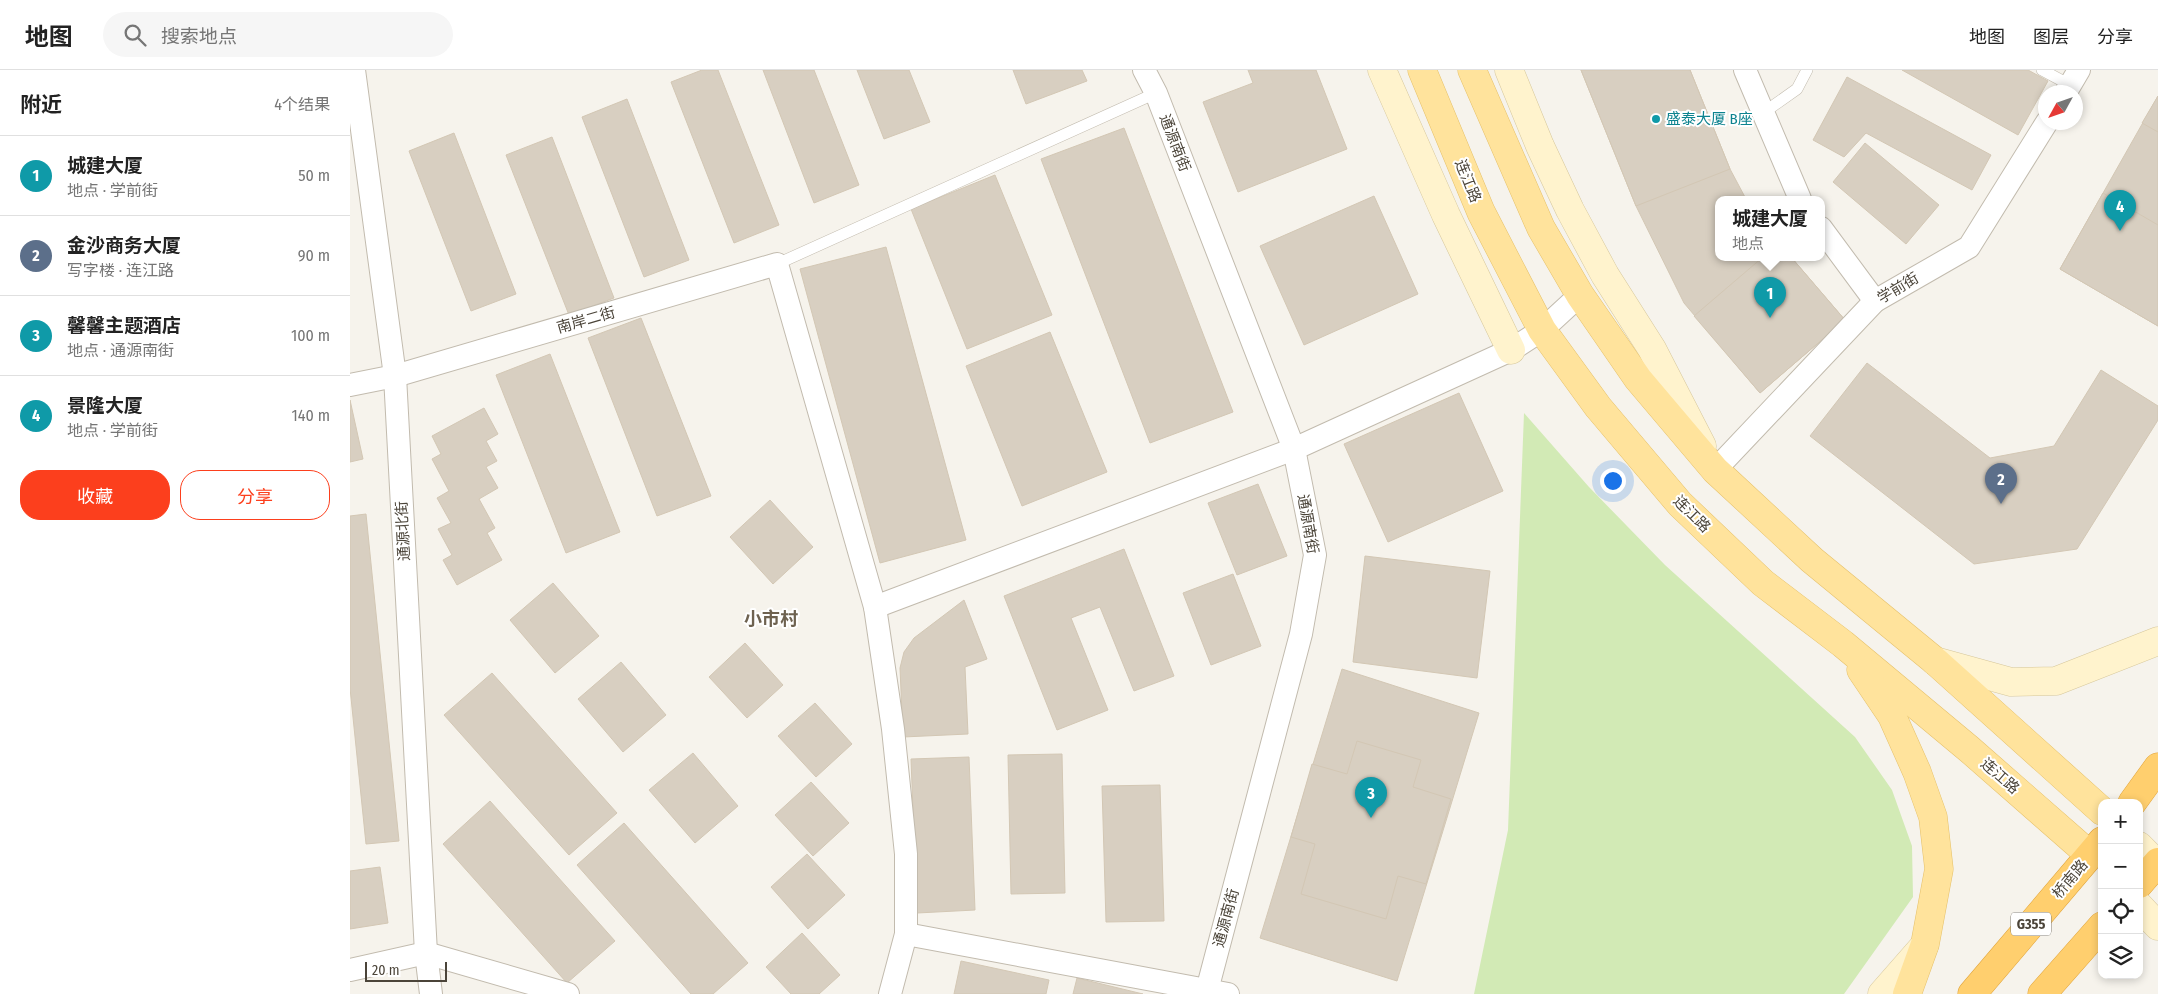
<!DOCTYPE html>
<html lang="zh">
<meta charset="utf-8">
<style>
:root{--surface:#fff;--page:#f6f6f6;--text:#222;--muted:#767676;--line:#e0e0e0;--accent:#fc3f1d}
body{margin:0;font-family:"Fira Sans Condensed","Noto Sans SC",sans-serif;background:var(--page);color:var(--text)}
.controls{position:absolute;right:15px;bottom:15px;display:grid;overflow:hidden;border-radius:10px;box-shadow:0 2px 8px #0003}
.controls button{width:45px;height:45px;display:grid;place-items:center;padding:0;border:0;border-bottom:1px solid var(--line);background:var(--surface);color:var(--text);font:25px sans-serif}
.compass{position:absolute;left:1688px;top:15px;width:45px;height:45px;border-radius:50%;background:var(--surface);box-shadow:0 2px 8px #0003;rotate:230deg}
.scale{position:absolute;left:15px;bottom:12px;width:82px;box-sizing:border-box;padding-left:5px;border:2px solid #4b4439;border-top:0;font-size:14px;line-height:18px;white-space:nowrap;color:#4b4439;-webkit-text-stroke:4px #fff;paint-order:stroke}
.you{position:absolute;left:1262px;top:410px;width:18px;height:18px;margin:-12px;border:4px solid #fff;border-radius:50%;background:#1a73e8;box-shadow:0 0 0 8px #1a73e833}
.badge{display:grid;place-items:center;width:32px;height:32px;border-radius:50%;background:var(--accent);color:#fff;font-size:16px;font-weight:700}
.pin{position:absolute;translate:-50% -41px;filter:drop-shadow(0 1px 2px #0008)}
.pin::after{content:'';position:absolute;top:26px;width:18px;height:15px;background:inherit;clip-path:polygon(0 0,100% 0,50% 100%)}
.popup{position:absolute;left:1365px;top:126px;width:110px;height:65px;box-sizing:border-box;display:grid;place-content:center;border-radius:10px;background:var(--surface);filter:drop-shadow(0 1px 4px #0005);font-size:16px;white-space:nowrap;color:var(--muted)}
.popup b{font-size:19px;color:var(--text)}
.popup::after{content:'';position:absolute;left:50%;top:100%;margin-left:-10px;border:10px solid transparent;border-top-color:var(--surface)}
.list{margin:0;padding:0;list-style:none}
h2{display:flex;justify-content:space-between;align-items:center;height:65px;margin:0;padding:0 20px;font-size:21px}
h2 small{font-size:16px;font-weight:400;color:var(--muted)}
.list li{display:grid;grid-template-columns:32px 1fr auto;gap:15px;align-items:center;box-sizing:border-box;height:80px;padding:0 20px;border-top:1px solid var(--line)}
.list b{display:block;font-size:19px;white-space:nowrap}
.list p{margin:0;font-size:16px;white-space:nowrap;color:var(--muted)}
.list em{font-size:16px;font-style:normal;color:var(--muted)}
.actions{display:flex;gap:10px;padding:15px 20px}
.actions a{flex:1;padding:11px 0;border:1px solid var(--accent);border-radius:20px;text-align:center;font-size:18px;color:var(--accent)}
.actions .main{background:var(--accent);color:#fff}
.icon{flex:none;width:28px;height:28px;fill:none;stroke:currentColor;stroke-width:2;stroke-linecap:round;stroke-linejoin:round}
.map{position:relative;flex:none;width:1808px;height:924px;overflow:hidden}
header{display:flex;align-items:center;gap:30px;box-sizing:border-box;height:70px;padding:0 25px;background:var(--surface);border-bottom:1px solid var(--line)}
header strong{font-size:24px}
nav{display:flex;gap:28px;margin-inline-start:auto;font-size:18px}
.search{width:350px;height:45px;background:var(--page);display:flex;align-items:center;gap:12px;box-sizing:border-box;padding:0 18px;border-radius:28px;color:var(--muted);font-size:19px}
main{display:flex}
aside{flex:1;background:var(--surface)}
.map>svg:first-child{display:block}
</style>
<header>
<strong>地图</strong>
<div class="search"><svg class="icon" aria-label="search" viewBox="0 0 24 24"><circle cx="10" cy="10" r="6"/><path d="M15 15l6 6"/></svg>搜索地点</div>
<nav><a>地图</a><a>图层</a><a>分享</a></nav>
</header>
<main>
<aside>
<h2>附近<small>4个结果</small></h2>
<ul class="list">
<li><span class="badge" style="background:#0f9aa8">1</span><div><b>城建大厦</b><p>地点 · 学前街</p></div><em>50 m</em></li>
<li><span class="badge" style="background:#5c6f8a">2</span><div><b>金沙商务大厦</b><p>写字楼 · 连江路</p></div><em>90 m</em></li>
<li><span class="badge" style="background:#0f9aa8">3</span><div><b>馨馨主题酒店</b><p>地点 · 通源南街</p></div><em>100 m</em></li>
<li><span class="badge" style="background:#0f9aa8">4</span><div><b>景隆大厦</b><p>地点 · 学前街</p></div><em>140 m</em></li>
</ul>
<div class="actions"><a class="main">收藏</a><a>分享</a></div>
</aside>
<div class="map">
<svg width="1808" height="924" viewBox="0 0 1808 924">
<rect width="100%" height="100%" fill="#f6f3ec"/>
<!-- green -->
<path fill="#d2eab5" d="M1174 343 1239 417 1315 495 1505 667 1542 720 1562 776 1563 827 1494 924H1124L1158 760Z"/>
<!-- building -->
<g fill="#d8cfc1" stroke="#d3c7b4">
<path d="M352 0H368L429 155 384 173 321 12Z"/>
<path d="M413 0H464L509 115 464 133Z"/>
<path d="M507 0H559L580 52 534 69Z"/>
<path d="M663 0H732L737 11 676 34Z"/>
<path d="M898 0H966L997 79 888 122 853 32 903 13Z"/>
<path d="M1231 0H1340L1380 99 1396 129H1369V187H1441L1495 250 1410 323 1334 233 1286 136Z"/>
<path d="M1231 0H1340L1380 99 1286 136Z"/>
<path d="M1552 0H1678L1698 11 1668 65Z"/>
<path d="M1497 7 1641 85 1622 120 1516 63 1494 87 1463 70Z"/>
<path d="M1808 26V256L1710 199Z"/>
<path d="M1808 26V62L1792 53Z"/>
<path d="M277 29 339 190 294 207 232 47Z"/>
<path d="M774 58 883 342 800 373 691 89Z"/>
<path d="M104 63 166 224 121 241 59 81Z"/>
<path d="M202 67 264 228 219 245 156 85Z"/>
<path d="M1515 73 1589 135 1556 174 1483 112Z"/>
<path d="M645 105 702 245 617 279 561 139Z"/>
<path d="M1753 123 1808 155V256L1710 199Z"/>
<path d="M1024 126 1068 224 954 275 910 176Z"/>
<path d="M536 177 616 470 530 493 450 199Z"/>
<path d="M1413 187H1441L1495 250 1410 323 1344 246Z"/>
<path d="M291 248 361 426 307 446 238 268Z"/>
<path d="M700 262 757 402 672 436 616 296Z"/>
<path d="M200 284 270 462 216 483 146 305Z"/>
<path d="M1517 293 1640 388 1704 376 1751 300 1808 336V350L1727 479 1624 494 1460 366Z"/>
<path d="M1109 323 1153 421 1038 472 994 374Z"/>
<path d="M0 330 13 389 0 392Z"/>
<path d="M134 338 148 364 136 371 147 391 136 397 148 418 129 429 145 458 137 463 152 490 107 515 93 490 102 485 88 459 101 453 87 428 99 421 82 389 91 384 82 366Z"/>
<path d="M908 414 937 486 887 505 858 433Z"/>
<path d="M420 430 463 477 423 514 380 467Z"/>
<path d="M16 444 49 771 16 774 0 618V446Z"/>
<path d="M774 479 824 606 784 621 750 537 721 548 758 640 707 660 654 526Z"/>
<path d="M1015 486 1140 501 1127 608 1003 592Z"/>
<path d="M883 504 911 576 861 595 833 523Z"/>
<path d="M203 513 249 566 205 603 160 550Z"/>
<path d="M614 530 637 589 615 597 618 664 553 667 550 598 554 582 564 568Z"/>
<path d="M395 573 433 615 397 648 359 607Z"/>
<path d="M271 592 316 645 273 682 228 629Z"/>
<path d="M992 599 1129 643 1047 911 910 868Z"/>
<path d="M142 603 267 743 219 785 94 645Z"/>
<path d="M465 633 502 674 466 707 428 666Z"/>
<path d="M1007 671 1071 690 1063 717 1101 729 1076 814 1048 806 1036 849 951 824 965 774 941 767 962 694 997 704Z"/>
<path d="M343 683 388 736 345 773 299 720Z"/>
<path d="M712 684 715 823 661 824 658 685Z"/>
<path d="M619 687 625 840 567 843 561 689Z"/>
<path d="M461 712 499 753 463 786 425 745Z"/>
<path d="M810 715 814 851 756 852 752 716Z"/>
<path d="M140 731 265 871 217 913 93 774Z"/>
<path d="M274 753 398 893 363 924H341L227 795Z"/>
<path d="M457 784 495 825 458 859 421 817Z"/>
<path d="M30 797 38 853 0 859V801Z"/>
<path d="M452 863 490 905 469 924H441L416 897Z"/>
<path d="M611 891 699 910 696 924H604Z"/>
<path d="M727 908 793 924H723Z"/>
</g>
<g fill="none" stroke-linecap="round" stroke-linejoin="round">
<!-- lane casing -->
<g stroke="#c2bbae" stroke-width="12">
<g id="lane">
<path d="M1692 0 1720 15"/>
<path d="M1413 43 1447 19 1457 0"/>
<path d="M427 194 806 23"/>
</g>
</g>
<!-- street casing -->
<g stroke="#c2bbae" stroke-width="24">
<g id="street">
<path d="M4 0 45 306 76 883 81 924"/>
<path d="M794 0 806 23 944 379 965 485 951 564 856 924"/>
<path d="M1395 0 1450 129"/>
<path d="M1716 22 1729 0"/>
<path d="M1471 158 1525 231"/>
<path d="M0 315 45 306 427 194 525 537 543 659 556 784V864L540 924"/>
<path d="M1365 400 1525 231 1619 177 1697 52"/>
<path d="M525 537 944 379 1161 280 1192 260 1230 225"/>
<path d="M556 864 878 924"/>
<path d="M0 900 76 883 218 924"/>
</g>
</g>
<!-- secondary casing -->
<g stroke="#d6c79b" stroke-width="29">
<g id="secondary">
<path d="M1032 0 1096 145 1161 280"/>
<path d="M1159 0 1190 76 1220 140 1255 205 1302 279 1352 376"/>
<path d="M1585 591 1661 612 1706 611 1808 571"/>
<path d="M1789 776 1808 795"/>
<path d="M1789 836 1808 856"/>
<path d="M1532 924 1574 876"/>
</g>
</g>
<!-- primary casing -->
<g stroke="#e6c16a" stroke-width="29">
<g id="primary">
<path d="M1072 0 1131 142 1192 260 1248 337 1330 434 1413 513 1493 574 1619 679 1740 785"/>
<path d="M1122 0 1191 158 1230 225 1288 309 1365 400 1462 490 1585 591 1752 741"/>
<path d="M1511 600 1542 646 1567 702 1583 747 1589 799 1575 874 1557 924"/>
</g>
</g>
<!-- highway casing -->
<g stroke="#e0a43c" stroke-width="29">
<g id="highway">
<path d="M1782 733 1808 697"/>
<path d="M1789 814 1808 792"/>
<path d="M1622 924 1752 771"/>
<path d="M1692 924 1752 856"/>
</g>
</g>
<!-- lane -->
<use href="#lane" stroke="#fff" stroke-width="11"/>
<!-- street -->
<use href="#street" stroke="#fff" stroke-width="22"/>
<!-- secondary -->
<use href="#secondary" stroke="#fff3cd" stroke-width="28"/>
<!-- primary -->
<use href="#primary" stroke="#ffe39c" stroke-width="28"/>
<!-- highway -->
<use href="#highway" stroke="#ffcf6e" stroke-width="28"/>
</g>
<!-- markers -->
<circle fill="#0f9aa8" stroke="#fff" stroke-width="2" cx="1306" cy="49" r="5"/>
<g text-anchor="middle" stroke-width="4" stroke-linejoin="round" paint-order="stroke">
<!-- shield labels -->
<rect fill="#fff" stroke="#817c74" stroke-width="1" x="1661" y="842.5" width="40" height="23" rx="4"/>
<g font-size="14" font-weight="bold" fill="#4b4439">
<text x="1681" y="859">G355</text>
</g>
<!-- culture labels -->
<g font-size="15" fill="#0d838f" stroke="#fff" text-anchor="start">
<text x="1316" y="54">盛泰大厦 B座</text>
</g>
<!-- street labels -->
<g font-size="15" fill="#4b4439" stroke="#fff">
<text transform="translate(825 73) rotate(69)" y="5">通源南街</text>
<text transform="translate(1118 111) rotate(68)" y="5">连江路</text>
<text transform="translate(1548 218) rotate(-31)" y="5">学前街</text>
<text transform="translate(236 250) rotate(-16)" y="5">南岸二街</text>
<text transform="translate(1342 444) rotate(45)" y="5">连江路</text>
<text transform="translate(958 454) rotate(80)" y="5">通源南街</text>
<text transform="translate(53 461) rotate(-93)" y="5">通源北街</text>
<text transform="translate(1650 706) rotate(41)" y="5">连江路</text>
<text transform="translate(1720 809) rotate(-50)" y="5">桥南路</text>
<text transform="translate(876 848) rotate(-75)" y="5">通源南街</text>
</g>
<!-- quarter labels -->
<g font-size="18" font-weight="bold" fill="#6e6250" stroke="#fff">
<text x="421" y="555">小市村</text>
</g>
</g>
</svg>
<div class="controls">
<button>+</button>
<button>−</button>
<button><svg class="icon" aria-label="locate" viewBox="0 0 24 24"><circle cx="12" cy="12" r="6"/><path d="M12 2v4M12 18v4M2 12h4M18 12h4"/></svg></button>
<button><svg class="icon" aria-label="layers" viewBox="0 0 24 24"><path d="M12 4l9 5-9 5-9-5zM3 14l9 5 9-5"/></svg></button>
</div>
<svg class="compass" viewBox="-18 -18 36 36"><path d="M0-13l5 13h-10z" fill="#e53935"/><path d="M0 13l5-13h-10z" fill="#767676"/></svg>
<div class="scale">20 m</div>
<div class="you"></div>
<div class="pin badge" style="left:1420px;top:248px;background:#0f9aa8">1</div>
<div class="popup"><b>城建大厦</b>地点</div>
<div class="pin badge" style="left:1651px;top:434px;background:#5c6f8a">2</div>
<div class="pin badge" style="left:1021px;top:748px;background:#0f9aa8">3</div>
<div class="pin badge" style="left:1770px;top:161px;background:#0f9aa8">4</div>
</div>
</main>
